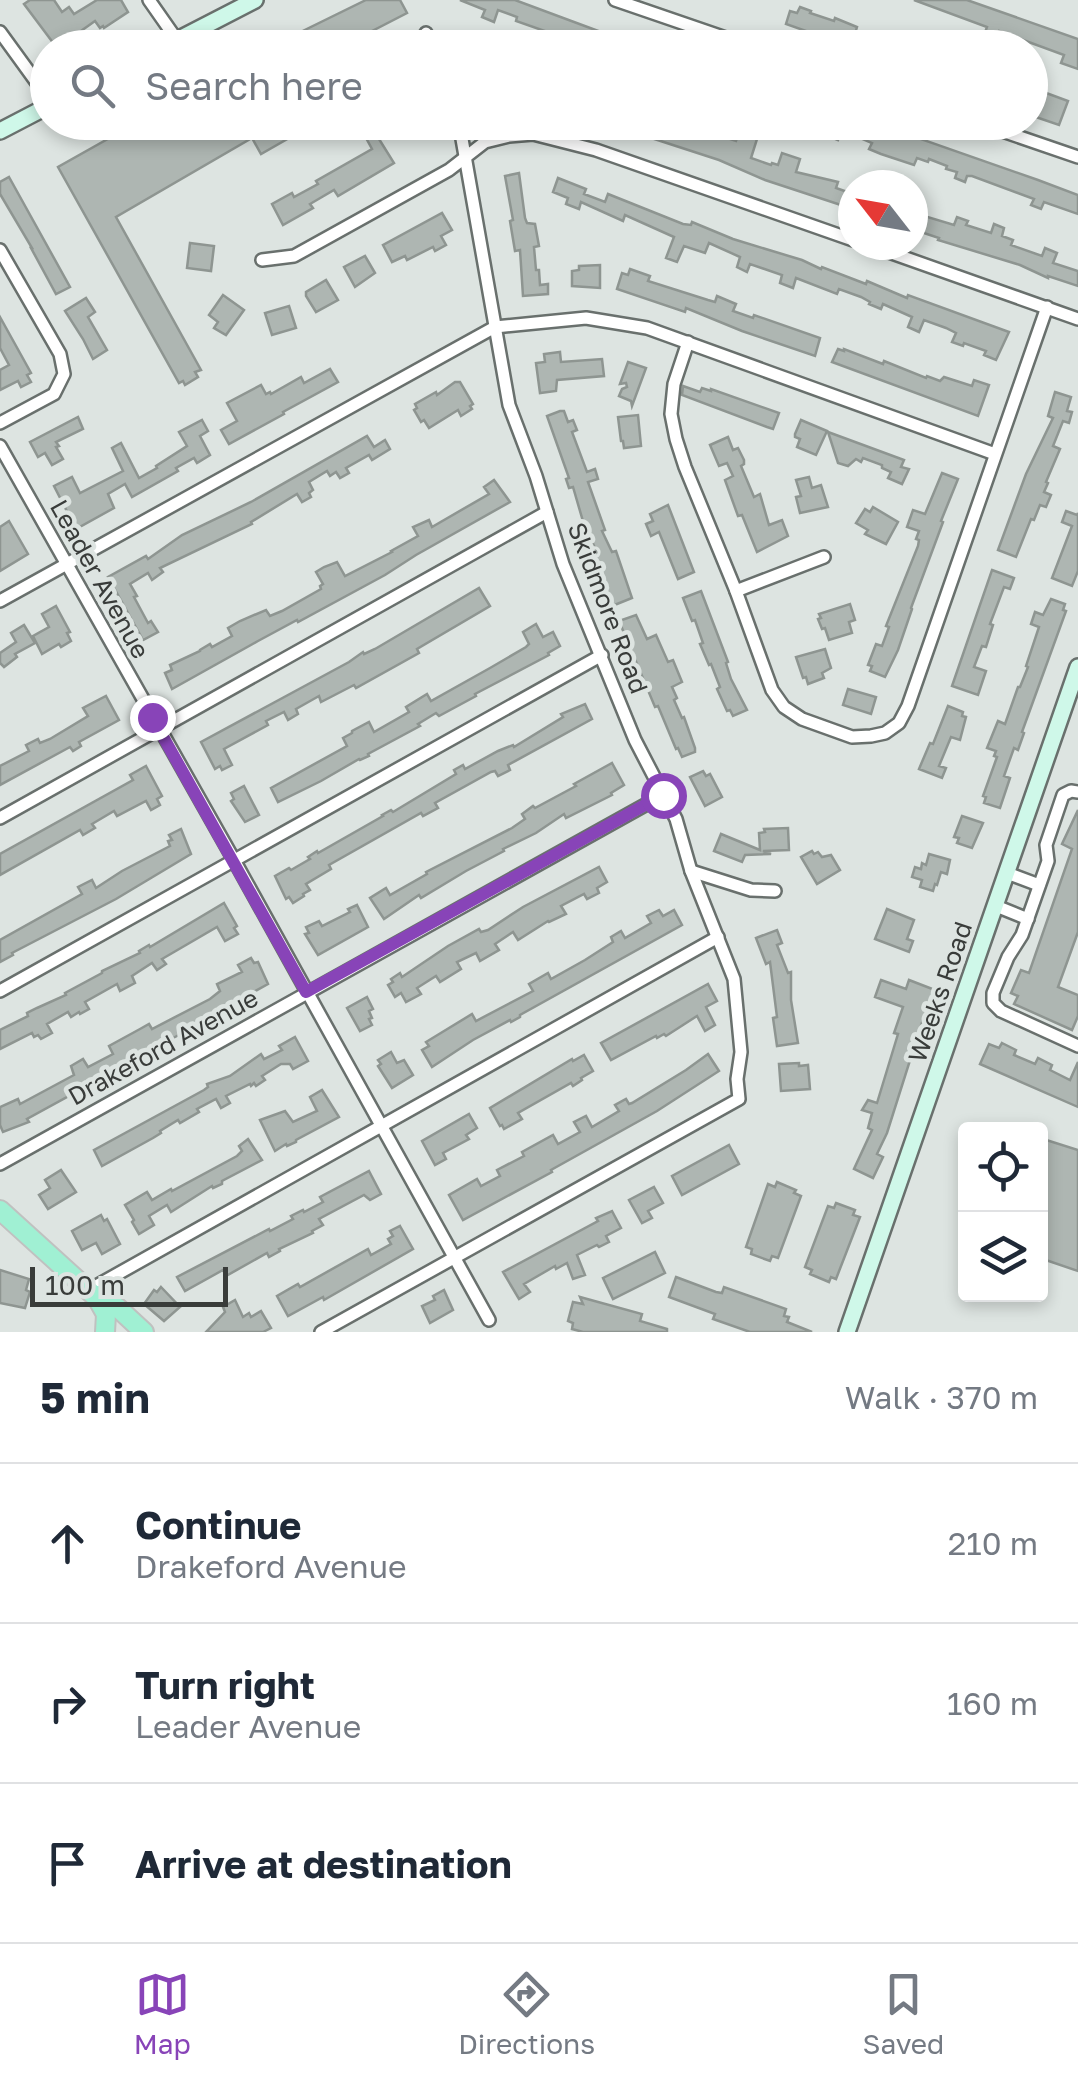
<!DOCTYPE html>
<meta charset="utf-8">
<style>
:root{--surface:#fff;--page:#f6f6f7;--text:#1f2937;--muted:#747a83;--line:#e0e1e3;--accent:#8844b8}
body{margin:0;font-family:"Golos Text",sans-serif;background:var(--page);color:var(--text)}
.controls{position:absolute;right:30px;bottom:30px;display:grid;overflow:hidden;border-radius:10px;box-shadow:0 5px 15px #0003}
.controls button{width:90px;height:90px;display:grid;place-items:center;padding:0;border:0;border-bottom:2px solid var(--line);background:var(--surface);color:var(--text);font:50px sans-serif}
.compass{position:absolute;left:838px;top:170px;width:90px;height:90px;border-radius:50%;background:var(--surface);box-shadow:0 5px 15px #0003;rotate:301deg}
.scale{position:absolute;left:30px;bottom:25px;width:198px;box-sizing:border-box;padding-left:10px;border:5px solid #393c3a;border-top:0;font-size:28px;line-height:35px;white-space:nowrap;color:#393c3a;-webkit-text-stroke:8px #dde4e1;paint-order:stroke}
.stop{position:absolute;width:30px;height:30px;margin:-22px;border:8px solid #8844b8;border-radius:50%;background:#fff}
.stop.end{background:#8844b8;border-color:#fff;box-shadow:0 2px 10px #0008}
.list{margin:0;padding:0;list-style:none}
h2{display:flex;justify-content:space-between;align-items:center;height:130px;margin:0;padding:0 40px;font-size:42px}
h2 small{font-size:32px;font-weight:400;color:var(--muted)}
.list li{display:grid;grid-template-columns:65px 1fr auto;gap:30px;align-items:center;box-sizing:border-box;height:160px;padding:0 40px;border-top:2px solid var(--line)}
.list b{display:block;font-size:38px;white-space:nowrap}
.list p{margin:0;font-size:32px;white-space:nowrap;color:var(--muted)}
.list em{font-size:32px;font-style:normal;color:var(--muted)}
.icon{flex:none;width:55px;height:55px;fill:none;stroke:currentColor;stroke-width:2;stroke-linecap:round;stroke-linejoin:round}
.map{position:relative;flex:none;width:1078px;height:1332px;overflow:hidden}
.search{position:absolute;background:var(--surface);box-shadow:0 5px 15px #0003;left:30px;right:30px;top:30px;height:110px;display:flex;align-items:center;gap:25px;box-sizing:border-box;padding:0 35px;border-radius:55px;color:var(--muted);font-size:38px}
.sheet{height:610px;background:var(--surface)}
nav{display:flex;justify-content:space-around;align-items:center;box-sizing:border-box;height:140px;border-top:2px solid var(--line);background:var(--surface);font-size:28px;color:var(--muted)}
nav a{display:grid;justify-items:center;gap:5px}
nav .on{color:var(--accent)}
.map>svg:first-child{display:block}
</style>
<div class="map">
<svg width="1078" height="1332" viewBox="0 0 1078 1332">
<rect width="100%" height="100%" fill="#dde4e1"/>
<!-- building -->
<g fill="#aeb6b2" stroke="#8e9591" stroke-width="2.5">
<path d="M30 0H54L62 12 69 7 74 14 97 0H121L128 12 104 28 103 26 100 28 95 21 57 48 24 4Z"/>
<path d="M366 0H400L407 13 339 48H268Z"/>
<path d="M460 0H515L644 48H593L516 21 517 17 498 10 494 22 482 17 485 10Z"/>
<path d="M914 0H967L1078 39V69L1061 63 1064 55 1004 33 999 31 995 42 983 38 987 27Z"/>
<path d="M800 7 811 11 810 13 834 21 835 18 857 27 851 47 786 24 790 11 797 13Z"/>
<path d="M1030 87 1068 101 1059 125 1030 115Z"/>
<path d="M138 122H281L289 138 261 154 252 138 116 217 201 370 195 372 198 377 185 385 183 381 179 383 58 167Z"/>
<path d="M615 122H668L666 127 694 136 697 128 736 141 739 133 757 139 751 158 771 165 772 163 778 165 782 153 800 159 796 172 838 182 836 188 853 194V209L765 180 719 160 639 134 614 125Z"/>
<path d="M824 122H872L903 136 904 133 1038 180 1078 195V214L1044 202 1041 209 1031 205 1034 199 972 176H967L965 182 955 178 957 172 946 169 947 166 929 159 928 162 917 158 914 165 881 154 869 149 872 143 842 130 838 140 826 135 830 125Z"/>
<path d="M374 131 394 163 338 196 334 190 310 204 313 208 283 225 272 204 292 193 294 197 318 184 316 181 372 149 365 136Z"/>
<path d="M519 173 525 218 527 223 535 224 539 246 534 247 536 270H539L540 285 548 284V294L523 296 520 250 515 251 510 221 513 220 505 176Z"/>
<path d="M9 177 70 287 56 294 31 248H32L0 194V182Z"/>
<path d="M558 178 586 189 584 194 605 202 608 194 683 224 691 225 692 222 733 239 802 260 821 269 822 267 866 284 867 281 907 298 908 295 1009 332 996 360 984 355 986 351 964 343 963 346 952 342 956 333 946 328 924 320 919 332 908 327 912 317 883 304 881 309 869 304 870 302 861 297 839 289 837 294 796 278 793 288 780 283 782 275 750 264 747 272 737 267 740 257 709 243 705 253 684 246 677 262 666 258 674 237 625 215 623 221 581 202 579 209 566 204 568 198 553 192Z"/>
<path d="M913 209 925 213 924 216 954 225 957 217 968 221 966 225 991 233 994 224 1004 228 1002 236 1013 240 1011 245 1042 256 1045 248 1057 253 1053 263 1078 271V286L1048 276V278L1020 265 938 240 939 238 918 231 913 241Z"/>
<path d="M442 213 452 230 441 236 446 245 435 251 433 247 407 260 405 256 392 262 383 245Z"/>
<path d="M190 243 214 246 211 271 187 268Z"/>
<path d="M365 256 375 273 355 287 344 267Z"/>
<path d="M600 265V288L572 286V271L579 270V266Z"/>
<path d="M630 269 650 276 648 281 708 300 715 302 717 296 736 304 733 311 753 318 754 315 820 338 815 356 742 331 686 308 685 312 617 289 622 273 628 275Z"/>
<path d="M326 280 338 300 316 312 306 296V292Z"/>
<path d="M223 295 244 310 226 335 214 328 218 322 209 315Z"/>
<path d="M86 298 95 312 88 317 107 350 93 359 83 339 65 311Z"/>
<path d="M289 306 296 328 272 335 265 313Z"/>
<path d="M0 317 31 373 27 375 31 382 21 387 18 381 0 390V370L9 365 0 348Z"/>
<path d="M838 349 844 351V349L883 364 884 361 926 378 927 376 940 381 944 377 972 386 974 380 989 385 978 416 832 362Z"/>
<path d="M560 352 561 362 602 359 604 376 557 380 556 391 540 393 536 363 545 362 544 354Z"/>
<path d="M628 362 646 368 632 406 631 401 619 396 622 389 627 387 626 383 620 384Z"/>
<path d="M330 369 338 382 283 412 284 414 229 444 221 430 237 421 227 403 261 385 266 394 270 392 271 394 301 377 304 383Z"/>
<path d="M455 382H460L473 404 470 406 472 409 461 416 458 410 429 428 424 420 421 422 414 410 417 408 415 404 436 392 437 395Z"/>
<path d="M683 386 700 392 702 388 711 391V389L779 413 773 429 767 427 682 395Z"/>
<path d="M1055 392 1071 397 1067 411 1072 412 1069 423 1063 421 1053 446 1060 449 1046 482 1048 483 1044 492 1051 495 1046 507 1040 505 1034 520 1031 519 1016 557 998 550 1026 474 1053 418 1048 416Z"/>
<path d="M560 411H564L568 422 573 420 577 430 572 432 587 472 595 469 598 479 588 482 605 530 602 531 612 552 616 551 632 598 612 606 598 566 594 554 597 553 589 534 587 535 573 487 569 488 566 479 569 478 547 416Z"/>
<path d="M638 415 641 446 624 448 623 441H621L618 417Z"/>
<path d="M78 417 83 429 56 442 59 446 56 447 63 459 52 465 45 453 38 457 30 442Z"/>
<path d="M202 420 208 431 200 436 210 455 197 463 194 458 176 468 178 471 132 497 125 484 108 494 114 508 76 529 54 486 72 477 80 493 123 471 112 448 121 443 139 478 157 468 156 466 187 446 179 432Z"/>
<path d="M801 420 827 431 816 455 797 447 800 439 795 437V434Z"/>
<path d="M828 432 904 460 901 467 909 469 902 484 888 478 891 472 882 468V465L863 458 861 462 856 459 848 466 838 463Z"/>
<path d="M367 436 374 447 385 440 390 449 372 460 369 455 346 468 349 473 340 478 336 472 330 476 327 471 309 482 313 490 309 493 311 497 302 502 297 494 251 522 252 524 160 568 163 572 152 580 148 573 130 584 137 596 134 597 148 623 151 621 158 632 143 640 108 577 146 556 148 559 182 535 251 502Z"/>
<path d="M728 437 733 450 738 448 744 460V464L741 466 754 497 760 494 769 525 782 520 788 536 757 552 742 515 738 516 725 480 733 476 727 463 719 466 710 445Z"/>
<path d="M942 473 958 479 941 521 943 522 911 608 912 609 898 650 885 677 870 671 872 666 868 665 876 644 882 646 889 627 886 626 918 546 919 540 916 539 919 531 907 527 913 510 925 514Z"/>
<path d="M809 477 812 488 821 485 828 507 800 513 796 497 801 496 796 480Z"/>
<path d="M494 480 510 502 416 555 385 575 298 622 297 620 258 641 172 689 165 673 172 670 170 665 200 651V650L210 644 212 647 232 636 228 628 240 621 266 610 270 616 282 611 321 589 320 586 323 584 316 572 324 567 337 562 345 576 392 552 391 551 418 536 413 527 429 520 432 527 489 494 484 487Z"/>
<path d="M668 505 694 572 678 579 659 532 651 536 646 524 653 521 650 514Z"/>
<path d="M873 507 898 522 886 544 865 534 868 530 856 523 865 509 870 512Z"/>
<path d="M1066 511 1077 515 1078 513V571L1072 586 1052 578 1072 526 1062 522Z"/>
<path d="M9 521 28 554 0 571V527Z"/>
<path d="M992 570 1014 578 1010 589 1004 587 990 624 993 625 986 647 982 646 974 667 986 671 978 695 952 686Z"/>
<path d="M479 588 490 606 417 649 419 653 356 688 354 685 321 702 319 696 296 709 298 714 288 720 284 712 266 721 268 725 224 749 232 765 222 770 220 766 215 769 201 742 349 662 363 652 364 654 375 649Z"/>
<path d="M701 591 728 662 726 663 731 679 747 710 733 716 730 710 727 711 717 689 720 687 711 664 709 665 700 644 703 643 695 620 692 621 683 598Z"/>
<path d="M1051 599 1065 604 1063 610 1066 611 1022 732 1024 733 1018 750 1014 748 1004 776 1010 778 1000 808 984 803 986 797 983 796 997 757 994 756 996 751 987 748 998 721 1005 724 1018 687H1020L1028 667 1026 666 1039 627 1031 624 1035 612 1043 615Z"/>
<path d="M850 604 855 620 849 622 852 633 829 640 825 628 822 629 818 619 821 618 819 614Z"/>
<path d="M56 606 70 632 67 633 71 641 61 647 59 644 42 654 33 636 49 627 42 614Z"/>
<path d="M636 615 647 639 656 635 668 662 673 660 682 682 672 687 677 698 674 700 682 718 684 717 695 748V752L682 757 678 748 676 749 658 706 655 707 619 621Z"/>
<path d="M536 624 543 637 553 632 560 646 548 653 549 655 475 694 476 696 439 716 436 713 418 724 420 726 368 754 369 756 360 760 359 759 321 781 278 802 271 788 347 746 343 738 352 733V731L369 722 374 732 409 712 406 707 427 694 431 701 490 668 526 647 529 644 523 632Z"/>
<path d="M24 625 35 643 15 654 17 657 4 667 0 663V653L16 642 11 633Z"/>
<path d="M825 649 831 668 822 673 824 678 808 684 806 677 803 678 796 657Z"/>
<path d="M848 689 876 697 871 714 843 705Z"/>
<path d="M106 696 119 720 79 742 81 746 73 751 70 747 0 785V766L29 751 26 745 38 739 40 743 50 739 88 716 83 708Z"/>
<path d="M585 704 592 719 508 765 510 770 498 776 495 771 491 772 435 803 438 808 423 816 421 813 329 865 331 869 306 884 310 890 303 894 304 896 293 903 289 897 286 899 275 876 289 868 291 870 310 859 308 857 317 851 318 853 383 816 382 815 391 810 393 812 456 774 454 770 463 765 465 769 498 751 513 745 514 747 563 717 561 714Z"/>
<path d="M948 706 963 712 962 716 966 717 960 740 951 737 939 766 946 768 942 778 919 769 930 743 933 744Z"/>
<path d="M612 763 624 785 611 793 612 795 566 818 564 814 536 833 503 849 504 851 466 871 421 898 419 895 384 919 370 898 386 888 390 895 427 874 426 872 512 828 525 819 522 814 533 806 535 808 576 786 574 784Z"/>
<path d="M146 766 162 796 157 799 160 805 151 810 146 801 117 816 114 811 92 824 95 828 83 835 80 830 0 875V854L133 780 130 775Z"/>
<path d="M703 771 706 776 710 774 722 797 705 806 690 777Z"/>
<path d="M244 786 259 815 245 822 231 801 234 799 231 793Z"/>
<path d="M1078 810V932L1058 987 1078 995V1016L1072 1030 1014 1004 1018 996 1011 993 1021 970 1029 973 1072 849 1062 844Z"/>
<path d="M962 816 983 823 972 848 957 843 959 838 954 837Z"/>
<path d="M788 828 789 850 763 851 771 854 745 855 742 862 714 851 721 834 760 850 759 833 765 832 764 829Z"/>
<path d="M181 829 191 854 116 899 12 953 13 955 0 962V940L82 894 78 887 92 880 96 888 122 871 170 846 168 841 172 840 169 835Z"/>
<path d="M812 851 814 854 818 852 822 857 831 855 840 870 817 884 801 857Z"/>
<path d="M929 854 950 860 947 874 941 872 937 885 935 884 933 891 920 887 922 880 912 877 915 867 921 869 922 863 926 865Z"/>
<path d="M599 867 607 882 597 888 599 893 587 899 584 894 561 906 566 914 549 922 548 921 518 940 513 932 495 944 499 950 480 961 476 953 457 962 461 969 440 982 436 976 417 988 421 994 406 1002 401 993 395 997 388 985 393 982 391 979 400 973 402 977 448 946 479 929 481 932 488 930 523 907Z"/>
<path d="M224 903 237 926 234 928 238 934 225 941 217 927 162 959 166 964 157 970 152 963 132 976 135 983 120 991 117 984 85 1002 89 1009 80 1014 79 1012 71 1017 68 1012 47 1024 52 1033 41 1039 38 1035 34 1037 32 1033 0 1049V1030L28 1016 27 1013 37 1008 66 995 65 993 102 973V971L140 953 139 951 149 945 150 947Z"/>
<path d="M357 905 368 927 318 955 305 934 309 933 306 927 319 921 322 926 350 912 348 909Z"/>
<path d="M887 909 914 920 907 939 913 941 909 952 875 939Z"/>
<path d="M659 910 663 916 674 910 682 925 520 1015V1017L511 1022 510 1020 473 1040 432 1067 422 1050 429 1046 426 1042 472 1014 476 1021 533 991 529 984 548 973 551 979 585 960 613 942 611 937 621 931 625 938 651 923 647 916Z"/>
<path d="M777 930 782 943 777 945 788 973 791 972V1000L798 1043 777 1046 773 1018 777 1017 770 962 766 964 756 938Z"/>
<path d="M251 958 254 963 258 962 268 984 210 1016 211 1018 196 1026 135 1058 99 1079 101 1081 80 1090 27 1119 29 1122 3 1132 0 1125V1107L18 1099 20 1104 74 1075 71 1066 83 1059 88 1067 113 1054 109 1046 140 1029 149 1024 152 1029 210 999 220 991 217 984 242 972 238 965Z"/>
<path d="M881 980 906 989 909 980 935 990 924 1016 887 1133 877 1154 883 1157 873 1178 854 1169 872 1130 868 1128 872 1113 862 1110 868 1100 877 1103 898 1034 894 1033 903 1007 875 997Z"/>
<path d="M708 984 717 1001 706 1007 715 1025 705 1031 697 1016 666 1036 664 1034 657 1038 656 1036 611 1060 601 1043Z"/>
<path d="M367 997 373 1009 369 1011 372 1018 369 1019 372 1025 360 1031 347 1008Z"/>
<path d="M295 1037 308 1061 293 1069 290 1064H281L262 1076 265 1080 256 1086 254 1083 251 1086 250 1084 226 1096 230 1103 221 1108 216 1099 197 1109 199 1112 180 1123 178 1120 160 1131 161 1133 153 1138 102 1166 94 1150 204 1090 208 1087 207 1084 230 1076 261 1054 264 1059 282 1050 279 1046Z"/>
<path d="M1002 1043 1016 1050 1014 1055 1035 1064 1038 1058 1052 1065 1050 1070 1070 1080 1078 1062V1107L980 1064 989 1044 999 1048Z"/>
<path d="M391 1052 397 1063 404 1060 413 1075 392 1088 378 1066 381 1064 378 1060Z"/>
<path d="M708 1054 719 1071 657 1111 551 1170 552 1172 463 1220 449 1195 477 1179 481 1186 500 1176 497 1170 524 1156 522 1152 553 1135 558 1144 580 1132 574 1122 586 1116 592 1127 619 1111 615 1105 626 1099 629 1104 632 1103 686 1070Z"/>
<path d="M584 1055 593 1071 581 1078 582 1080 573 1086 571 1083 518 1113 522 1119 504 1129 502 1125 500 1126 490 1108 572 1059 573 1061Z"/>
<path d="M799 1063V1066L808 1065 810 1089 781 1091 779 1064Z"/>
<path d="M322 1090 339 1117 296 1140V1142L287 1146 286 1144 275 1151 260 1120 285 1111 293 1122 317 1111 310 1097Z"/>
<path d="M469 1114 477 1128 466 1135 469 1139 443 1153 446 1159 435 1165 422 1141Z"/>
<path d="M1040 1138 1078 1150V1271L1040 1258Z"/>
<path d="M248 1139 262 1160 222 1181V1184L213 1188 212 1186 171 1212 167 1205 149 1216 154 1225 139 1234 132 1222 134 1220 125 1205 147 1192 152 1200 171 1189 172 1191 237 1156 242 1151 239 1146Z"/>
<path d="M729 1145 739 1164 682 1195 672 1176Z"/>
<path d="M61 1170 76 1192 48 1209 39 1195 50 1188 45 1180Z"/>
<path d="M369 1171 381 1194 370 1200 364 1195 319 1219 323 1225 312 1231 313 1233 279 1249 280 1251 269 1257 267 1253 226 1276 223 1270 185 1291 177 1277 269 1229 270 1231 293 1219 291 1216 303 1210 304 1212 323 1202 320 1197Z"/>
<path d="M777 1182 796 1190 794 1193 801 1196 778 1258 772 1256 770 1261 751 1254 752 1249 746 1247 768 1184 775 1187Z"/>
<path d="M654 1187 663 1203 648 1211 652 1218 642 1223 629 1200Z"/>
<path d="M836 1203 855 1210 853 1215 860 1217 836 1279 831 1277 829 1282 810 1274 812 1270 805 1267 828 1206 834 1208Z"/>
<path d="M612 1211 621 1228 606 1236 609 1242 599 1247 597 1245 577 1255 585 1275 573 1279 567 1263 556 1269 555 1266 524 1284 530 1292 519 1299 503 1272 598 1221 596 1218Z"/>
<path d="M101 1215 104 1221 107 1219 120 1244 102 1254 96 1243 82 1250 72 1231Z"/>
<path d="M400 1226 413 1249 324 1300 323 1297 288 1316 277 1296 298 1284 300 1287 368 1249 371 1255 391 1244 388 1239 393 1236 390 1231Z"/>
<path d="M655 1252 665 1273 613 1299 603 1278Z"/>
<path d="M0 1270 29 1279 26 1290 30 1292 25 1308 0 1303Z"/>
<path d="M676 1277 716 1292 722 1293 724 1287 786 1309 784 1316 789 1317 787 1322 812 1332H750L713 1319 715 1314 669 1297Z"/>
<path d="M161 1287 180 1307 164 1321 144 1304 154 1290 157 1292Z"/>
<path d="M444 1290 453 1310 430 1323 422 1306 435 1300 433 1296Z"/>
<path d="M580 1297 642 1314 640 1321 667 1329V1332H583L572 1329 573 1323 568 1321 573 1302 583 1304Z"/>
<path d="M235 1300 243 1317 249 1313 251 1317 261 1311 271 1328 263 1332H206L225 1312 223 1307Z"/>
</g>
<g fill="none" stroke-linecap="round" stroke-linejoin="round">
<!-- street casing -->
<g stroke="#69706d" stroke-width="16">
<g id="street">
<path d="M149 0 177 40"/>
<path d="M615 0 755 48"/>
<path d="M0 32 48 98"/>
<path d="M426 33 432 48"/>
<path d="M976 122 1078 157"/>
<path d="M869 245 1078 319"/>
<path d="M0 250 60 354 64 374 54 394 0 423"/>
<path d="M262 260 294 256 449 170 485 142 509 136 533 134 596 150 853 240"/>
<path d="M688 342 674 384 671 414 676 439 685 467 736 591 772 690 784 707 802 719 852 737 871 736 885 733 899 723 908 706 1047 307"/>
<path d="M0 446 234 860 489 1320"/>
<path d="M736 591 824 557"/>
<path d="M0 601 495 327 586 318 647 328 995 454"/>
<path d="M1078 792 1071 791 1063 795 1046 845 1048 861 1022 935 1008 957 993 993V1003L1001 1011 1078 1046"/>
<path d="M0 818 547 512"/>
<path d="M691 871 751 890 775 891"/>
<path d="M1007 873 1039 885"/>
<path d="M996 906 1028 919"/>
<path d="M0 991 602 655"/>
<path d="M0 1164 663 795"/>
<path d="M89 1290 718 937"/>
<path d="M321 1332 739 1099 737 1079 741 1052 734 979 691 871 676 819 635 740 563 564 536 476 509 405 459 122"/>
</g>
</g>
<!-- secondary casing -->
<g stroke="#69706d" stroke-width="20">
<g id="secondary">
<path d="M162 48 255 0"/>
<path d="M0 131 48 106"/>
<path d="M847 1332 1078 667"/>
</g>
</g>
<!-- primary casing -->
<g stroke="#c0c1c0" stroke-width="22">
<g id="primary">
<path d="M0 1210 97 1298 106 1314 105 1332"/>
<path d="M97 1295 118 1308 144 1332"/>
</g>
</g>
<!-- street -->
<use href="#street" stroke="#fff" stroke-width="11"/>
<!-- secondary -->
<use href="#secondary" stroke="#cff8e9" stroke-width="15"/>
<!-- primary -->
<use href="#primary" stroke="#a0f0d3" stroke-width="18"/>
</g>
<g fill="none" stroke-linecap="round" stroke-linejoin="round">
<!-- route -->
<path stroke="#8844b8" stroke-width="12" d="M152 717 306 992 663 795"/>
</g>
<g text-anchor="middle" stroke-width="9" stroke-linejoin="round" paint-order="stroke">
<!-- street labels -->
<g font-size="25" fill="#393c3a" stroke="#dde4e1">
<text transform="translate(100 579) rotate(61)" y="9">Leader Avenue</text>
<text transform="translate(608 608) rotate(69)" y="9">Skidmore Road</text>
<text transform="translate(940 992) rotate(-71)" y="9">Weeks Road</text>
<text transform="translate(163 1047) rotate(-29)" y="9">Drakeford Avenue</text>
</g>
</g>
</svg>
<div class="controls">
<button><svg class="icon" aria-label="locate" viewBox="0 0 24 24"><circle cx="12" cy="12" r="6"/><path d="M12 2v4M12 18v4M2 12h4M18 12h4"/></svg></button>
<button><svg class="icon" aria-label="layers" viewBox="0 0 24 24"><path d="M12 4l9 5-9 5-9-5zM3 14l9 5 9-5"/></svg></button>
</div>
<svg class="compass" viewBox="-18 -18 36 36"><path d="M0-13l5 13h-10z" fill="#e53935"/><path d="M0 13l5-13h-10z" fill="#747a83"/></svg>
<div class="scale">100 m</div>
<div class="stop" style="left:663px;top:795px"></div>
<div class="stop end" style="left:152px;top:717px"></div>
<div class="search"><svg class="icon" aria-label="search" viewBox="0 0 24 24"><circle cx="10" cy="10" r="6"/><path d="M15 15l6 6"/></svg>Search here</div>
</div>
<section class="sheet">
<h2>5 min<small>Walk · 370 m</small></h2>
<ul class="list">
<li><svg class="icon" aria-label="ahead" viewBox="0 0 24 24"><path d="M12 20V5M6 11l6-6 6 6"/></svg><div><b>Continue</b><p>Drakeford Avenue</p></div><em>210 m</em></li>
<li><svg class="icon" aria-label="right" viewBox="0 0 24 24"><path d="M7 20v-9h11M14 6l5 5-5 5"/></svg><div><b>Turn right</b><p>Leader Avenue</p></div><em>160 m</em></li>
<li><svg class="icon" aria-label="arrive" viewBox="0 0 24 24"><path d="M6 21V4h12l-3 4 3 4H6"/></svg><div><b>Arrive at destination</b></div></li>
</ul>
</section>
<nav>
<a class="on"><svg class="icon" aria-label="map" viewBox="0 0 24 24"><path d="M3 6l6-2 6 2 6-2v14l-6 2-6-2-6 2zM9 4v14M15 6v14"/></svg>Map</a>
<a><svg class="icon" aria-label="directions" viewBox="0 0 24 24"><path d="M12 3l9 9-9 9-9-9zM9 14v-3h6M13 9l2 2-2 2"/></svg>Directions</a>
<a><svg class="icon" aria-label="saved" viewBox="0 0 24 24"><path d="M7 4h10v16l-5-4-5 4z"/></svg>Saved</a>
</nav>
